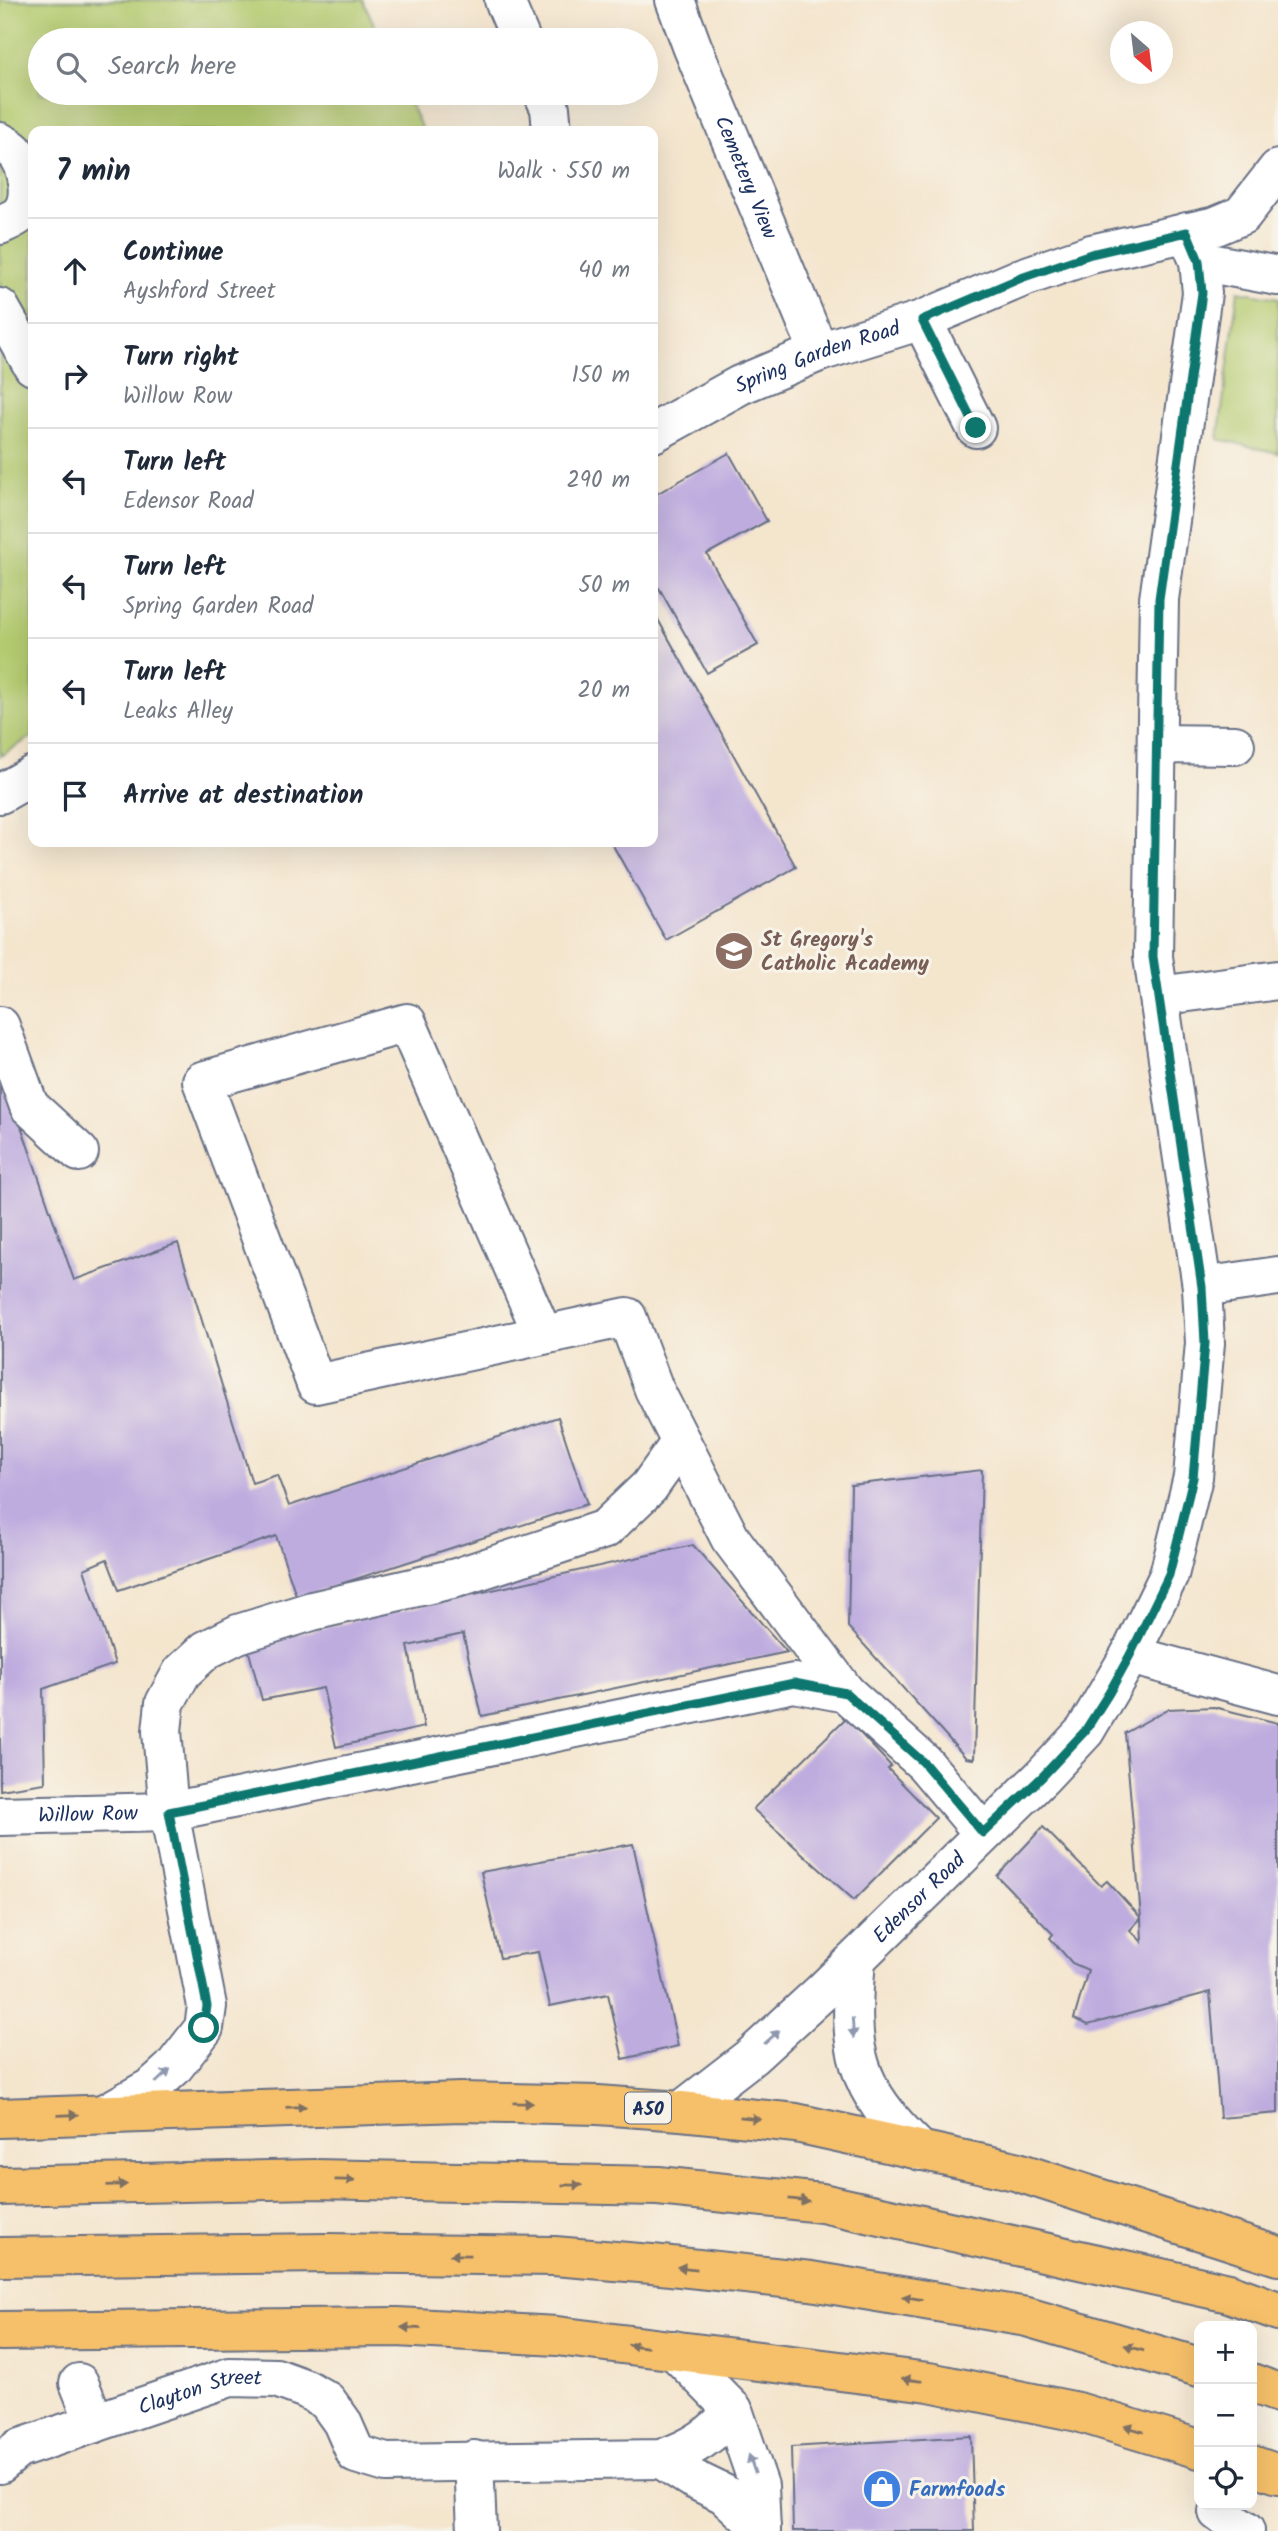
<!DOCTYPE html>
<meta charset="utf-8">
<style>
:root{--surface:#fff;--page:#f6f6f7;--text:#1f2937;--muted:#747a83;--line:#e0e1e3}
body{margin:0;font-family:Kalam,sans-serif;background:var(--page);color:var(--text)}
.controls{position:absolute;right:21px;bottom:21px;display:grid;overflow:hidden;border-radius:14px;box-shadow:0 7px 28px #0002}
.controls button{width:63px;height:63px;display:grid;place-items:center;padding:0;border:0;border-bottom:2px solid var(--line);background:var(--surface);color:var(--text);font:35px sans-serif}
.compass{position:absolute;left:1110px;top:21px;width:63px;height:63px;border-radius:50%;background:var(--surface);box-shadow:0 7px 28px #0002;rotate:152deg}
.stop{position:absolute;width:21px;height:21px;margin:-16px;border:5px solid #0f766e;border-radius:50%;background:#fff}
.stop.end{background:#0f766e;border-color:#fff;box-shadow:0 2px 7px #0008}
.list{margin:0;padding:0;list-style:none}
h2{display:flex;justify-content:space-between;align-items:center;height:91px;margin:0;padding:0 28px;font-size:30px}
h2 small{font-size:23px;font-weight:400;color:var(--muted)}
.list li{display:grid;grid-template-columns:46px 1fr auto;gap:21px;align-items:center;box-sizing:border-box;height:105px;padding:0 28px;border-top:2px solid var(--line)}
.list b{display:block;font-size:26px;white-space:nowrap}
.list p{margin:0;font-size:23px;white-space:nowrap;color:var(--muted)}
.list em{font-size:23px;font-style:normal;color:var(--muted)}
.icon{flex:none;width:38px;height:38px;fill:none;stroke:currentColor;stroke-width:2;stroke-linecap:round;stroke-linejoin:round}
.map{position:relative;flex:none;width:1278px;height:2531px;overflow:hidden}
.search{position:absolute;background:var(--surface);box-shadow:0 7px 28px #0002;left:28px;top:28px;width:630px;height:77px;display:flex;align-items:center;gap:18px;box-sizing:border-box;padding:0 24px;border-radius:38px;color:var(--muted);font-size:26px}
.panel{position:absolute;background:var(--surface);box-shadow:0 7px 28px #0002;left:28px;top:126px;width:630px;height:721px;border-radius:14px}
.map>svg:first-child{display:block}
</style>
<div class="map">
<svg width="1278" height="2531" viewBox="0 0 1278 2531">
<rect width="100%" height="100%" fill="#f7f3e8"/>
<filter id="ink" filterUnits="userSpaceOnUse"><feTurbulence type="fractalNoise" baseFrequency=".0143" numOctaves="2"/><feDisplacementMap in="SourceGraphic" scale="14" xChannelSelector="R" yChannelSelector="G"/><feConvolveMatrix kernelMatrix="1 2 1 2 8 2 1 2 1" color-interpolation-filters="sRGB"/></filter>
<filter id="wash" filterUnits="userSpaceOnUse"><feTurbulence type="fractalNoise" baseFrequency=".00686" numOctaves="4" result="noise"/><feDisplacementMap in="SourceGraphic" scale="28" xChannelSelector="R" yChannelSelector="G"/><feGaussianBlur stdDeviation="1.57" result="paint"/><feColorMatrix in="noise" values="0 0 0 0 0 0 0 0 0 0 0 0 0 0 0 0 0 1.4 0 .05"/><feComposite in="paint" operator="in"/></filter>
<g filter="url(#wash)">
<rect width="100%" height="100%" fill="#f4e5cd"/>
<!-- green -->
<g fill="#b4cb70" stroke="#687d67" stroke-width="2">
<path d="M0 0H363L381 40H40V93H405L423 131H33V736L0 756Z"/>
<path d="M1238 291 1278 298V453L1218 439Z"/>
</g>
<g id="blocks">
<!-- building -->
<g fill="#beacdf" fill-rule="evenodd">
<path d="M729 453 767 521 707 554 758 645 707 673 659 588 653 592V496Z"/>
<path d="M656 616 796 867 666 940 611 842H653V618Z"/>
<path d="M0 1065 74 1280 178 1243 252 1483 277 1475 289 1506 558 1417 587 1504 297 1598 276 1536 119 1590 107 1559 84 1569 115 1664 43 1689 45 1783 0 1790Z"/>
<path d="M982 1470 974 1759 966 1758 848 1627 851 1485Z"/>
<path d="M693 1545 787 1652 482 1716 463 1634 408 1646 424 1727 336 1747 323 1688 262 1700 247 1645Z"/>
<path d="M1214 1707 1278 1723V2113L1220 2118 1210 1992 1088 2025 1074 2019 1088 1970 1072 1963 1050 1938 1053 1934 997 1876 1043 1827 1101 1886 1107 1881 1141 1918 1125 1733 1168 1709ZM1141 1918 1142 1942 1130 1930Z"/>
<path d="M846 1718 891 1766 888 1769 936 1818 854 1900 753 1809Z"/>
<path d="M633 1844 678 2046 623 2059 608 1994 550 2006 538 1952 500 1958 481 1872Z"/>
<path d="M971 2436 974 2531H793L791 2447Z"/>
</g>
</g>
</g>
<g filter="url(#ink)">
<use href="#blocks" fill-opacity="0" stroke="#676f85" stroke-width="2"/>
<g fill="none" stroke-linecap="round" stroke-linejoin="round">
<!-- minor casing -->
<g stroke="#676f85" stroke-width="42">
<g id="minor">
<path d="M504 0 521 40"/>
<path id="s1" d="M675 0 692 46 819 352"/>
<path d="M543 93 550 108 552 131"/>
<path d="M0 142C4 144 10 147 14 151 27 166 34 198 20 214 15 219 6 222 0 225"/>
<path d="M1199 261 1278 276"/>
<path d="M0 308 33 366"/>
<path d="M922 320 976 428"/>
<path id="s2" d="M653 433 740 385 819 352 922 320 1021 278 1091 254 1216 226 1242 215 1278 169"/>
<path d="M1157 744 1235 745"/>
<path d="M0 794 33 775"/>
<path d="M1159 996 1278 980"/>
<path d="M0 1026 29 1106 79 1152"/>
<path d="M1202 1287 1278 1276"/>
<path d="M543 1335 407 1023 202 1081 316 1384 627 1317 654 1389 730 1538 846 1693"/>
<path d="M1130 1655 1278 1695"/>
<path id="s3" d="M0 1816 169 1812 794 1683 846 1693 924 1763 983 1833"/>
<path d="M856 1960C848 2050 853 2087 921 2151"/>
<path id="s4" d="M681 2111 752 2056 822 1992 1042 1777 1085 1731 1130 1655 1169 1575 1193 1477 1205 1343 1202 1287 1153 957 1159 599 1202 293 1199 261 1187 232"/>
<path d="M106 2113 152 2087 173 2068 204 2028 207 2006 169 1812 162 1731 165 1703 182 1672 206 1650 238 1634 312 1611 456 1578 605 1529 649 1487 681 1442"/>
<path d="M674 2350 733 2410 759 2486 761 2531"/>
<path d="M79 2383 95 2423"/>
<path d="M661 2459 691 2478 724 2494 761 2528"/>
<path d="M474 2460 477 2531"/>
<path id="s5" d="M0 2464 18 2449 230 2377 276 2378 306 2389 327 2401 342 2422 356 2454 386 2463 661 2459C691 2449 714 2435 733 2410"/>
<path d="M1218 2512 1245 2531"/>
</g>
</g>
<!-- major casing -->
<g stroke="#676f85" stroke-width="42">
<g id="major">
<path d="M0 2118 460 2102 598 2105 681 2111 796 2123 1015 2171 1278 2256"/>
<path d="M0 2331 397 2327 557 2336 929 2382 1078 2412 1199 2449"/>
<path d="M1252 2465 1278 2474"/>
</g>
</g>
<!-- highway casing -->
<g stroke="#676f85" stroke-width="42">
<g id="highway">
<path d="M0 2186 315 2179 658 2186 822 2203 1229 2293 1278 2311"/>
<path d="M0 2257 327 2253 554 2256 652 2264 811 2281 1027 2317 1199 2367"/>
<path d="M1252 2383 1278 2393"/>
</g>
</g>
<!-- minor -->
<use href="#minor" stroke="#fff" stroke-width="38"/>
<!-- major -->
<use href="#major" stroke="#f6c06b" stroke-width="38"/>
<!-- highway -->
<use href="#highway" stroke="#f6c06b" stroke-width="38"/>
</g>
<!-- one-way arrows -->
<defs><path id="oneway-solid" d="M-6-.8H1V-3.2L6.5 0L1 3.2V.8H-6Z" transform="scale(1.75)"/></defs>
<g fill="#8d97ae">
<use href="#oneway-solid" transform="translate(853 2028) rotate(86)"/>
<use href="#oneway-solid" transform="translate(772 2037) rotate(-42)"/>
<use href="#oneway-solid" transform="translate(163 2076) rotate(-43)"/>
<use href="#oneway-solid" transform="translate(752 2464) rotate(-109)"/>
</g>
<g fill="#7e7064">
<use href="#oneway-solid" transform="translate(523 2103) rotate(1)"/>
<use href="#oneway-solid" transform="translate(296 2107) rotate(-2)"/>
<use href="#oneway-solid" transform="translate(68 2115) rotate(-2)"/>
<use href="#oneway-solid" transform="translate(750 2118) rotate(6)"/>
<use href="#oneway-solid" transform="translate(345 2180) rotate(1)"/>
<use href="#oneway-solid" transform="translate(117 2185) rotate(-2)"/>
<use href="#oneway-solid" transform="translate(572 2185) rotate(1)"/>
<use href="#oneway-solid" transform="translate(799 2200) rotate(6)"/>
<use href="#oneway-solid" transform="translate(460 2255) rotate(-179)"/>
<use href="#oneway-solid" transform="translate(687 2268) rotate(-174)"/>
<use href="#oneway-solid" transform="translate(912 2298) rotate(-171)"/>
<use href="#oneway-solid" transform="translate(411 2328) rotate(-177)"/>
<use href="#oneway-solid" transform="translate(638 2346) rotate(-173)"/>
<use href="#oneway-solid" transform="translate(1134 2348) rotate(-164)"/>
<use href="#oneway-solid" transform="translate(912 2380) rotate(-172)"/>
<use href="#oneway-solid" transform="translate(1134 2429) rotate(-163)"/>
</g>
</g>
<g fill="none" stroke-linecap="round" stroke-linejoin="round" filter="url(#ink)">
<!-- route -->
<path stroke="#0f766e" stroke-width="9" d="M204 2028 207 2006 169 1812 794 1683 846 1693 924 1763 983 1833 1042 1777 1085 1731 1109 1693 1130 1655 1169 1575 1193 1478 1205 1343 1202 1287 1153 957 1159 599 1202 293 1199 261 1187 232 1091 254 1021 278 922 320 976 428"/>
</g>
<!-- icons -->
<defs>
<g id="school-disc" transform="scale(2.0125)"><circle r="9.5" fill="#8d6e63" stroke="#f7f3e8"/><path d="M0-5L7-2L0 1L-7-2ZM-4 1L0 2.5L4 1V4Q0 6-4 4Z" fill="#fff"/></g>
<g id="shop-disc" transform="scale(2.0125)"><circle r="9.5" fill="#3f7fe0" stroke="#f7f3e8"/><path d="M-5-2.5h2.3a2.7 3.5 0 0 1 5.4 0H5L5.5 6h-11ZM-1.5-2.5h3a1.5 2.3 0 0 0-3 0Z" fill="#fff"/></g>
</defs>
<g fill-rule="evenodd">
<use href="#school-disc" x="734" y="951"/>
<use href="#shop-disc" x="882" y="2489"/>
</g>
<g text-anchor="middle" stroke-width="6" stroke-linejoin="round" paint-order="stroke">
<!-- shield labels -->
<rect fill="#f7f3e8" stroke="#5d6a87" stroke-width="2" x="625" y="2092.5" width="46" height="31" rx="5"/>
<g font-size="19" font-weight="bold" fill="#1b2f5e">
<text x="648" y="2115">A50</text>
</g>
<!-- street labels -->
<g font-size="21" fill="#1b2f5e" stroke="#f7f3e8">
<text dy="7" stroke="none"><textPath href="#s1" startOffset="191">Cemetery View</textPath></text>
<text dy="7" stroke="none"><textPath href="#s2" startOffset="182">Spring Garden Road</textPath></text>
<text dy="7" stroke="none"><textPath href="#s3" startOffset="88">Willow Row</textPath></text>
<text dy="7" stroke="none"><textPath href="#s4" startOffset="320">Edensor Road</textPath></text>
<text dy="7" stroke="none"><textPath href="#s5" startOffset="215">Clayton Street</textPath></text>
</g>
<!-- education labels -->
<g font-size="21" font-weight="bold" fill="#785e54" stroke="#f7f3e8" text-anchor="start">
<text x="761" y="946">St Gregory's<tspan x="761" dy="24">Catholic Academy</tspan></text>
</g>
<!-- shop labels -->
<g font-size="21" font-weight="bold" fill="#366cbe" stroke="#f7f3e8" text-anchor="start">
<text x="909" y="2496">Farmfoods</text>
</g>
</g>
</svg>
<div class="controls">
<button>+</button>
<button>−</button>
<button><svg class="icon" aria-label="locate" viewBox="0 0 24 24"><circle cx="12" cy="12" r="6"/><path d="M12 2v4M12 18v4M2 12h4M18 12h4"/></svg></button>
</div>
<svg class="compass" viewBox="-18 -18 36 36"><path d="M0-13l5 13h-10z" fill="#e53935"/><path d="M0 13l5-13h-10z" fill="#747a83"/></svg>
<div class="stop" style="left:204px;top:2028px"></div>
<div class="stop end" style="left:976px;top:428px"></div>
<div class="search"><svg class="icon" aria-label="search" viewBox="0 0 24 24"><circle cx="10" cy="10" r="6"/><path d="M15 15l6 6"/></svg>Search here</div>
<section class="panel">
<h2>7 min<small>Walk · 550 m</small></h2>
<ul class="list">
<li><svg class="icon" aria-label="ahead" viewBox="0 0 24 24"><path d="M12 20V5M6 11l6-6 6 6"/></svg><div><b>Continue</b><p>Ayshford Street</p></div><em>40 m</em></li>
<li><svg class="icon" aria-label="right" viewBox="0 0 24 24"><path d="M7 20v-9h11M14 6l5 5-5 5"/></svg><div><b>Turn right</b><p>Willow Row</p></div><em>150 m</em></li>
<li><svg class="icon" aria-label="left" viewBox="0 0 24 24"><path d="M17 20v-9H6M10 6l-5 5 5 5"/></svg><div><b>Turn left</b><p>Edensor Road</p></div><em>290 m</em></li>
<li><svg class="icon" aria-label="left" viewBox="0 0 24 24"><path d="M17 20v-9H6M10 6l-5 5 5 5"/></svg><div><b>Turn left</b><p>Spring Garden Road</p></div><em>50 m</em></li>
<li><svg class="icon" aria-label="left" viewBox="0 0 24 24"><path d="M17 20v-9H6M10 6l-5 5 5 5"/></svg><div><b>Turn left</b><p>Leaks Alley</p></div><em>20 m</em></li>
<li><svg class="icon" aria-label="arrive" viewBox="0 0 24 24"><path d="M6 21V4h12l-3 4 3 4H6"/></svg><div><b>Arrive at destination</b></div></li>
</ul>
</section>
</div>
